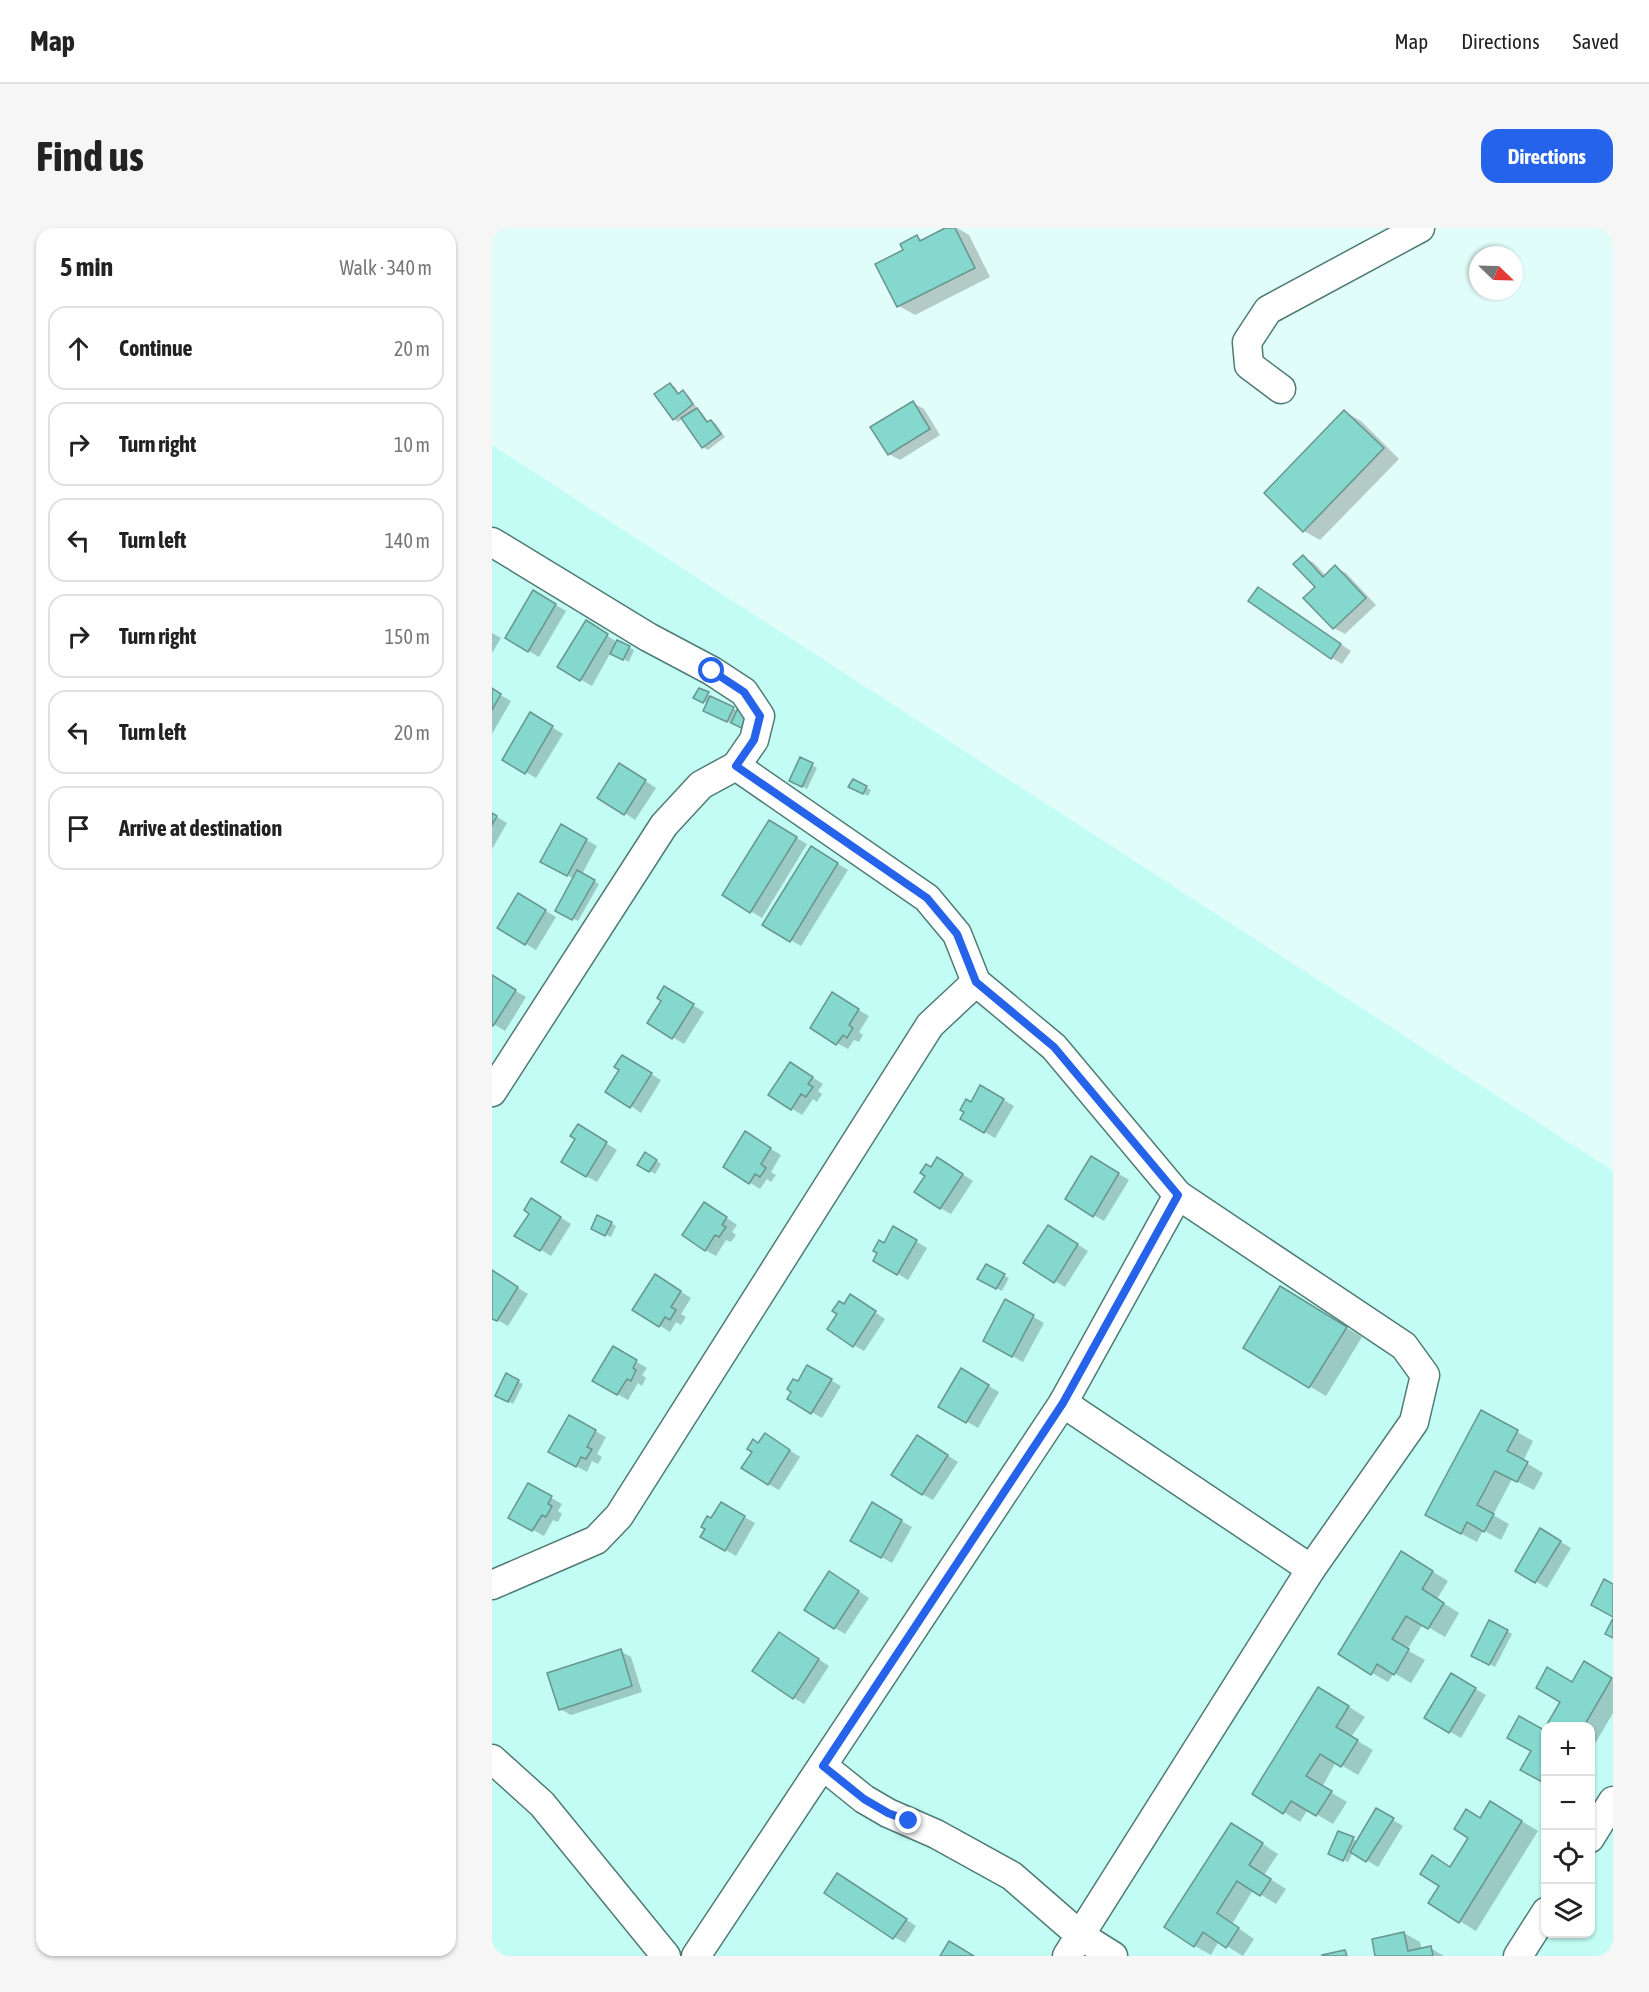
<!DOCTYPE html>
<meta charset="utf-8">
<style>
:root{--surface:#fff;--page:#f6f6f6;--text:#222;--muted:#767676;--line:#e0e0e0;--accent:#2563eb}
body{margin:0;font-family:"Asap Condensed",sans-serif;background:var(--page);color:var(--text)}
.controls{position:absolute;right:18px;bottom:18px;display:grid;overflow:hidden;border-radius:12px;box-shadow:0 2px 4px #0004}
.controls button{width:54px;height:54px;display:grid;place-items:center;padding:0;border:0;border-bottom:2px solid var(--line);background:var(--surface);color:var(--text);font:30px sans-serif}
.compass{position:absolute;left:977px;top:18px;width:54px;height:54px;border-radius:50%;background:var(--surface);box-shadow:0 2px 4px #0004;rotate:113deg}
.stop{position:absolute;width:18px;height:18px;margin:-14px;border:4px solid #2563eb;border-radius:50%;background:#fff}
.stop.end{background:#2563eb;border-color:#fff;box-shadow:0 2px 6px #0008}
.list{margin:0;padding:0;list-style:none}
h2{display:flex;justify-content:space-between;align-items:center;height:78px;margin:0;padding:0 24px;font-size:26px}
h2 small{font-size:20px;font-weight:400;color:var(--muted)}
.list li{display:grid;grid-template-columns:39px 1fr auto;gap:18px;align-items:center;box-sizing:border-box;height:84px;margin:0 12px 12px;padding:0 12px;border:2px solid var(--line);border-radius:18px}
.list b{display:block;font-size:22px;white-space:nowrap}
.list em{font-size:20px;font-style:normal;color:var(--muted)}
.icon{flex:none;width:33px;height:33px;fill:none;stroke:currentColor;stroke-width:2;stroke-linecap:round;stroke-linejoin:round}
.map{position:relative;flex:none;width:1121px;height:1728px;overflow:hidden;border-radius:18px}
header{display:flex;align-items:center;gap:36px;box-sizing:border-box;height:84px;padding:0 30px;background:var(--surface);border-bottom:2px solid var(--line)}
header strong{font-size:28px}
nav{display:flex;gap:33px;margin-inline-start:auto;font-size:21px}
.intro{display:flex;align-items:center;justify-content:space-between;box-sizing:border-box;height:144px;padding:0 36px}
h1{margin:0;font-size:42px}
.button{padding:15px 27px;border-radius:18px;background:var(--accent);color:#fff;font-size:21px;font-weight:700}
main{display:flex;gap:36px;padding:0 36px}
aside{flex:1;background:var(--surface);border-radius:18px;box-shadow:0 2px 4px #0004}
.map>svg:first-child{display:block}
</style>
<header>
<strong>Map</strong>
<nav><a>Map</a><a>Directions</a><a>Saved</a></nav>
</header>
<div class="intro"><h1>Find us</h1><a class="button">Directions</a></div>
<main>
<aside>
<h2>5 min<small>Walk · 340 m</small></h2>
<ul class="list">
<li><svg class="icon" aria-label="ahead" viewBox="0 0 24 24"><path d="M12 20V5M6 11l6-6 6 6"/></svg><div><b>Continue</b></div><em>20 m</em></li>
<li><svg class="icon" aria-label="right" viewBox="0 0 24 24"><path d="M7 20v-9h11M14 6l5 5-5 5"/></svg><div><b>Turn right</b></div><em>10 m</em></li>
<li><svg class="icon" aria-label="left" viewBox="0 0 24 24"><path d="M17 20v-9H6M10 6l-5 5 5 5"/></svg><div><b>Turn left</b></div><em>140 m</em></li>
<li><svg class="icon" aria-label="right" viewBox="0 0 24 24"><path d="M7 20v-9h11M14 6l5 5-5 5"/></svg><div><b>Turn right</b></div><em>150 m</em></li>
<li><svg class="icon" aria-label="left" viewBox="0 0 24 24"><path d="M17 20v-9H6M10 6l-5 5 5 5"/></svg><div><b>Turn left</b></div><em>20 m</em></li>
<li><svg class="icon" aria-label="arrive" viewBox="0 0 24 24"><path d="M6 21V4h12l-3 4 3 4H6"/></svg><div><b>Arrive at destination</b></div></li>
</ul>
</aside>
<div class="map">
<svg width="1121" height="1728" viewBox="0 0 1121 1728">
<rect width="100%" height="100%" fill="#e1fdf9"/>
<!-- built -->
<path fill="#c2fcf4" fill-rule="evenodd" d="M0 217 1121 943V1728H0ZM1054 1498H1098V1706H1054Z"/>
<!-- shadow -->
<g fill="#0003">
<path d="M457 0H465L477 7 498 49 423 87 407 78 413 23 425 9 432 13Z"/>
<path d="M178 157 183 159 188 167 191 164 196 167 205 180 204 181 210 185 217 195 219 193 224 196 233 209 216 222 211 219 191 190 186 194 182 191Z"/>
<path d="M421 175 432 181 448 207 408 232 397 226Z"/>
<path d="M853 184 869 193 907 231 828 312 812 303Z"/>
<path d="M811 329 822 335 834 348 843 339 854 345 884 377 853 406 842 400 813 370 825 359Z"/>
<path d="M42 364 74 383 47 429 15 410Z"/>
<path d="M777 367 859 423 850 436 840 430Z"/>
<path d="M94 394 125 414 142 422 137 434 119 424 100 458 67 439Z"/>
<path d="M0 405 9 410 0 425Z"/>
<path d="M0 462 19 473 0 506Z"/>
<path d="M207 462 246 483 240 496 218 485 216 476 203 469Z"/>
<path d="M39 486 71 506 44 550 12 531Z"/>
<path d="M309 531 325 540 315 561 299 552Z"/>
<path d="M138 543 164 560 143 592 133 585Z"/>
<path d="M361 553 379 562 376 568 358 558Z"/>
<path d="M0 586 15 595 0 621Z"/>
<path d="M277 594 315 616 270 690 232 667Z"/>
<path d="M70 598 105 618 90 646 107 656 86 693 65 682 82 651 50 633Z"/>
<path d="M330 626 356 642 309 718 272 696Z"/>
<path d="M27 667 64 689 44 722 7 700Z"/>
<path d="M0 749 34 769 13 803 0 795Z"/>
<path d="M183 766 212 784 192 816 157 795Z"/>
<path d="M341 767 377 788 367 804 371 807 367 814 362 812 356 821 345 815Z"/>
<path d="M141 835 169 852 149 885 139 878Z"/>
<path d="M309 842 331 856 326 863 330 866 325 874 321 871 310 887 278 867Z"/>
<path d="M489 859 522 878 503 910 470 891Z"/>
<path d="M97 904 125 922 105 954 94 948Z"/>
<path d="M264 912 289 927 279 944 284 947 279 954 275 951 268 961 233 939Z"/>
<path d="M154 926 169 936 163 946 147 937Z"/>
<path d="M600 930 637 952 612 993 575 971Z"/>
<path d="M456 937 481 953 459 986 448 980 439 941Z"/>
<path d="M51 978 79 996 59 1028 25 1007Z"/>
<path d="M223 982 245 997 240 1004 244 1007 239 1014 234 1012 224 1028 213 1022Z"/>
<path d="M119 995 124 998 119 1009 106 1003Z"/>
<path d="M402 1000 435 1020 416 1052 383 1032Z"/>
<path d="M567 1005 596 1023 573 1059 563 1053Z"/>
<path d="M494 1038 517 1050 510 1063 487 1051Z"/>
<path d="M0 1044 36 1066 16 1098 0 1089Z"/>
<path d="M174 1054 199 1070 189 1086 194 1089 189 1097 184 1094 178 1104 167 1097Z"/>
<path d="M805 1070 870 1109 834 1168 753 1120Z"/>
<path d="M514 1073 552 1095 531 1134 493 1113Z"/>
<path d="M369 1075 393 1091 372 1123 362 1117 352 1078Z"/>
<path d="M121 1120 155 1140 150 1147 154 1150 150 1158 146 1155 136 1172 102 1153Z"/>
<path d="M316 1139 349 1158 330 1190 297 1171Z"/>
<path d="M469 1142 507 1164 486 1200 448 1178Z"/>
<path d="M14 1147 31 1156 21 1176 5 1167Z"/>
<path d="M77 1189 114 1209 105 1226 110 1229 106 1236 100 1233 95 1244 58 1224Z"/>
<path d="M1025 1204 1041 1213 1031 1233 1051 1245 1042 1262 1020 1251 1001 1287 1017 1296 1009 1312 991 1302 985 1314 951 1296Z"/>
<path d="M284 1213 308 1229 287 1262 276 1256Z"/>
<path d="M436 1215 466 1234 441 1272 430 1266Z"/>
<path d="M37 1257 70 1276 66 1283 70 1286 66 1294 61 1292 52 1308 18 1289Z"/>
<path d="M229 1276 263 1295 244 1328 210 1308Z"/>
<path d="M380 1276 420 1299 400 1335 360 1312Z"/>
<path d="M1049 1302 1079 1320 1055 1360 1025 1342Z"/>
<path d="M925 1334 956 1353 945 1371 967 1385 953 1409 931 1396 915 1422 933 1432 919 1455 902 1445 896 1454 880 1445Z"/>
<path d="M348 1351 377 1370 353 1406 343 1400Z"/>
<path d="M998 1394 1020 1406 1003 1439 981 1427Z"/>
<path d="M298 1412 337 1438 312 1476 302 1470Z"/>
<path d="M128 1423 139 1429 150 1464 79 1487 68 1481Z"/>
<path d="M1092 1435 1121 1452V1485L1098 1524V1498H1055Z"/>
<path d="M959 1447 994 1467 969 1510 934 1490Z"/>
<path d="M843 1470 873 1489 859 1509 881 1522 866 1547 844 1534 830 1559 855 1574 841 1596 816 1581 808 1594 762 1566Z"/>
<path d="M885 1582 911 1598 886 1639 861 1624 856 1634 843 1628 861 1611 866 1614Z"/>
<path d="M1015 1584 1046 1603 984 1703 938 1675 989 1591Z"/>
<path d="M756 1606 786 1626 772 1647 794 1661 784 1676 761 1662 740 1696 762 1711 751 1728 727 1713 719 1727 703 1718Z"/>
<path d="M356 1653 424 1698 413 1715 402 1709Z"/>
<path d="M912 1705 928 1714 930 1722 938 1720 952 1728H885Z"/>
</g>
<!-- building -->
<g fill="#84d8cd" stroke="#68958e" stroke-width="1.5">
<path d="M453 0H463L483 40 405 79 383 36 411 22 408 16 425 7 428 13Z"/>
<path d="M178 155 186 166 191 162 201 176 181 192 162 166Z"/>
<path d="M421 173 438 201 396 227 378 199Z"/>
<path d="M205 180 215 194 219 192 229 206 210 220 189 190Z"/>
<path d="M852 182 892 220 811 304 772 265Z"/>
<path d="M811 327 831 349 843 337 874 370 841 401 811 370 823 359 801 336Z"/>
<path d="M766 359 849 416 839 431 756 373Z"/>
<path d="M41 362 64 376 36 424 13 410Z"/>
<path d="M94 392 116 406 88 453 65 439Z"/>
<path d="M125 412 138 418 131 432 118 426Z"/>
<path d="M0 460 9 466 0 482Z"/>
<path d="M207 460 217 464 211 475 201 470Z"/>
<path d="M218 468 242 479 235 494 211 483Z"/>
<path d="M246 480 266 489 258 504 239 495Z"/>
<path d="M38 484 61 498 33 546 10 532Z"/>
<path d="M308 529 321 535 310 559 297 553Z"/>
<path d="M127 535 154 552 132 587 105 570Z"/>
<path d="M361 551 375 558 371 566 356 559Z"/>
<path d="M0 585 5 588 0 597Z"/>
<path d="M277 592 305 609 258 685 230 667Z"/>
<path d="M69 596 95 611 75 648 48 634Z"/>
<path d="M319 618 346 635 298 714 270 697Z"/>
<path d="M85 642 103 652 80 692 63 683Z"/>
<path d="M26 665 54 682 33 717 5 700Z"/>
<path d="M0 747 24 762 1 798 0 797Z"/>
<path d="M172 758 202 776 180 811 155 795 169 773 165 770Z"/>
<path d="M340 764 367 781 357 797 361 800 355 810 351 807 344 817 318 800Z"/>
<path d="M130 827 160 845 138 880 113 864 127 842 122 839Z"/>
<path d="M298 834 321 849 316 856 321 859 314 869 309 866 299 882 276 867Z"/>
<path d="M488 857 512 871 492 905 468 891 472 884 468 882 474 871 479 874Z"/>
<path d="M86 896 115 914 94 949 69 934 83 911 78 908Z"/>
<path d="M253 903 279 920 269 936 274 940 268 949 263 946 257 956 231 939Z"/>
<path d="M153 924 165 932 157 944 145 937Z"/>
<path d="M599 928 627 945 601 989 573 971Z"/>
<path d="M445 929 471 946 448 981 422 964 433 948 428 945 434 936 439 939Z"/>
<path d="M39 970 69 989 48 1023 22 1008 37 986 32 982Z"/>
<path d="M212 974 235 989 230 997 234 999 227 1009 223 1007 213 1023 190 1007Z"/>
<path d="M105 987 120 994 113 1008 99 1001Z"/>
<path d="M556 997 586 1016 562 1055 531 1035Z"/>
<path d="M401 998 425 1012 405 1047 381 1033 385 1025 381 1023 387 1012 392 1015Z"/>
<path d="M494 1036 513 1046 504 1061 485 1051Z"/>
<path d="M0 1042 26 1059 5 1093 0 1091Z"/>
<path d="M163 1046 189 1063 179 1079 184 1082 178 1092 173 1089 167 1099 140 1082Z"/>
<path d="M788 1058 855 1099 817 1160 751 1120Z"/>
<path d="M358 1066 384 1083 361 1119 335 1101 345 1086 340 1083 347 1073 352 1076Z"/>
<path d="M513 1071 542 1087 520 1129 491 1113Z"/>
<path d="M121 1118 145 1132 141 1140 144 1142 139 1153 135 1151 125 1167 100 1153Z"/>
<path d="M315 1137 340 1151 319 1186 295 1171 299 1164 295 1161 301 1151 306 1153Z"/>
<path d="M469 1140 497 1157 474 1195 446 1179Z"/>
<path d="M14 1145 27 1152 16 1174 3 1168Z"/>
<path d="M989 1182 1026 1202 1015 1223 1036 1234 1025 1254 1003 1243 985 1277 1002 1286 992 1304 975 1294 969 1306 933 1287Z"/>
<path d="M77 1187 104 1202 95 1219 100 1221 94 1231 89 1229 84 1239 56 1224Z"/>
<path d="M273 1205 298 1222 276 1257 249 1240 260 1224 255 1221 261 1211 266 1215Z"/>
<path d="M425 1207 456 1227 430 1267 399 1247Z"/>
<path d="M36 1255 60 1268 56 1276 60 1278 54 1289 50 1287 40 1303 16 1290Z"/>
<path d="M229 1274 253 1288 233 1323 208 1309 213 1301 209 1299 215 1288 219 1290Z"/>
<path d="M380 1274 410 1292 389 1330 358 1313Z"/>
<path d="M1048 1300 1069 1313 1043 1355 1023 1343Z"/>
<path d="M909 1323 941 1343 930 1361 952 1375 936 1401 914 1388 900 1411 917 1421 902 1447 885 1436 879 1447 846 1426Z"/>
<path d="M337 1343 367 1363 342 1401 312 1382Z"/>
<path d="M1112 1351 1121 1356V1389L1099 1377Z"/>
<path d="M1121 1390V1410L1113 1406Z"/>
<path d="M997 1392 1016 1402 997 1437 979 1428Z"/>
<path d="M287 1404 327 1431 301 1471 260 1443Z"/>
<path d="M129 1421 140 1458 67 1482 55 1445Z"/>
<path d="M1092 1433 1120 1450 1092 1498H1054L1068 1474 1044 1460 1055 1439 1080 1454Z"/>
<path d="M959 1445 984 1460 957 1505 932 1490Z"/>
<path d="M826 1459 857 1478 844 1499 866 1512 849 1539 828 1526 814 1548 840 1563 824 1588 799 1573 791 1586 760 1566Z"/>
<path d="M1027 1488 1052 1502 1054 1499V1556L1028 1542 1039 1523 1015 1510Z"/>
<path d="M998 1573 1030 1593 967 1695 936 1675 947 1658 928 1646 940 1627 958 1639 976 1610 962 1601 974 1581 988 1590Z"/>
<path d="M884 1580 902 1590 874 1634 858 1624Z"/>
<path d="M739 1595 771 1615 757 1637 779 1651 768 1668 745 1653 725 1685 747 1700 734 1720 711 1704 702 1719 672 1699Z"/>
<path d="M846 1603 862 1609 851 1633 836 1626Z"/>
<path d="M345 1645 415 1691 401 1711 332 1665Z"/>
<path d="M912 1704 916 1723 939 1718 941 1728H883L880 1711Z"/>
<path d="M457 1713 482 1728H448Z"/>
<path d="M853 1722 855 1728H831L830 1727Z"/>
</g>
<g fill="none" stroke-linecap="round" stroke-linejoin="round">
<!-- minor casing -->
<g stroke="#4f7b75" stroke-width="31">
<g id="minor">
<path d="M789 161 757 137 755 114 776 82 928 0"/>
<path d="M0 314 156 409 220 443 252 464 268 488 262 512 244 538"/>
<path d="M0 864 172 597 209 557 244 538 435 670 465 706 484 754 562 819 686 967 912 1118 933 1147 922 1194 819 1341"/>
<path d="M571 1175 686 967"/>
<path d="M0 1357 104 1312 127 1288 438 797 484 754"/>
<path d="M0 1531 50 1576 174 1728"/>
<path d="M331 1538 372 1571 396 1585 444 1606 520 1648 589 1708 621 1728"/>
<path d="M1098 1610 1121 1573"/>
<path d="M204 1728 571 1175 819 1341 575 1728"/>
<path d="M1026 1728 1054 1684"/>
</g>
</g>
<!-- minor -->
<use href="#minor" stroke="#fff" stroke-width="28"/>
</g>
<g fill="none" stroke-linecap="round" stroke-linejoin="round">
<!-- route -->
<path stroke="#2563eb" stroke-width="8" d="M220 443 252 464 268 488 262 512 244 538 435 670 465 706 484 754 562 819 686 967 571 1175 331 1538 372 1571 396 1585 417 1593"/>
</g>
</svg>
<div class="controls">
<button>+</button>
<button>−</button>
<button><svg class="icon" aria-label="locate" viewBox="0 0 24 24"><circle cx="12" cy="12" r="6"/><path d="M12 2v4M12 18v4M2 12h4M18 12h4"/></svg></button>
<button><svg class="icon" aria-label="layers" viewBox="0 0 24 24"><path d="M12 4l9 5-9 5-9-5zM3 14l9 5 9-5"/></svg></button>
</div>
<svg class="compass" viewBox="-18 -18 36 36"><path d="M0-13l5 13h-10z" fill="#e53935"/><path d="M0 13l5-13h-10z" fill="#767676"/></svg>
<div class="stop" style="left:220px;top:443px"></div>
<div class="stop end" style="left:417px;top:1593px"></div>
</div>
</main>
